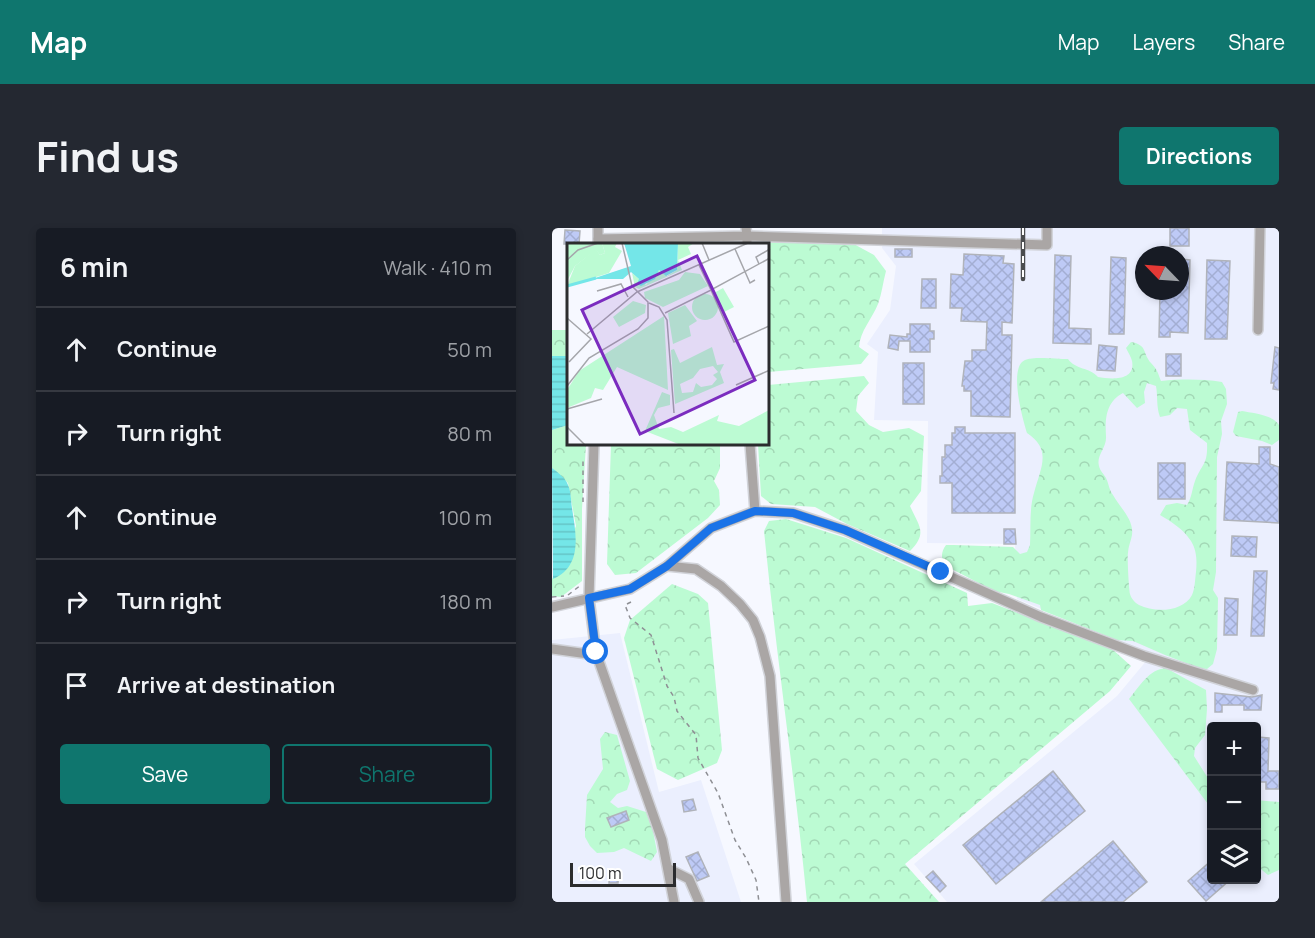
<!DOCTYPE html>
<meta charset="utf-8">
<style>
:root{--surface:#171b24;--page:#242831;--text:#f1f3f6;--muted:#9ea1a6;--line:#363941;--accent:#0f766e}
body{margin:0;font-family:Manrope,sans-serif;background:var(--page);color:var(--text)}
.controls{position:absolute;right:18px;bottom:18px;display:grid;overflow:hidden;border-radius:6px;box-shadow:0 3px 9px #0003}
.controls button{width:54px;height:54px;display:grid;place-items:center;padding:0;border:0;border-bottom:2px solid var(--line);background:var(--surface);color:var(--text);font:30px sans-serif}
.compass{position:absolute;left:583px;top:18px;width:54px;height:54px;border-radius:50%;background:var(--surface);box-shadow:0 3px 9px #0003;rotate:295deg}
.scale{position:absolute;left:18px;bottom:15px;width:106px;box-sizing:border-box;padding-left:6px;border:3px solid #2b2c2e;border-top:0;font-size:16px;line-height:21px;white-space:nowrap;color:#2b2c2e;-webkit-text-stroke:4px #fff;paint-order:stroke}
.stop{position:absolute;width:18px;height:18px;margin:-14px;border:4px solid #1a73e8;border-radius:50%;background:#fff}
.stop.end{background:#1a73e8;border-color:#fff;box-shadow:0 2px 6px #0008}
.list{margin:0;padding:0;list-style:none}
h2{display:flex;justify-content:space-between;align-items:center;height:78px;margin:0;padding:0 24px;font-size:26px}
h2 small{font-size:20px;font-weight:400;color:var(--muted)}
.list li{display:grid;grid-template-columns:39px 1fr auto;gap:18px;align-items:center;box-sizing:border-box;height:84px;padding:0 24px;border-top:2px solid var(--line)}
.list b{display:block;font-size:22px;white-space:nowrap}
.list em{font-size:20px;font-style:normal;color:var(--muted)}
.actions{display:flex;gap:12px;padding:18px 24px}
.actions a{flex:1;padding:14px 0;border:2px solid var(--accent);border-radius:6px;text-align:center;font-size:21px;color:var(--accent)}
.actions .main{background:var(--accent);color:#fff}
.icon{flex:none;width:33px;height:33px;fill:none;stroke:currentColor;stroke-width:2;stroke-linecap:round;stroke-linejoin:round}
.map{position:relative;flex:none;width:727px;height:674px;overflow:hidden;border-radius:6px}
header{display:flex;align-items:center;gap:36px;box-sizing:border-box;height:84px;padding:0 30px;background:var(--accent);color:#fff}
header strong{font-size:28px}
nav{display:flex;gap:33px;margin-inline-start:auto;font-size:21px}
.intro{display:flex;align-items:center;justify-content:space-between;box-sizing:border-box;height:144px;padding:0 36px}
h1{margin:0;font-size:42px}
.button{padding:15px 27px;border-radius:6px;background:var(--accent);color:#fff;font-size:21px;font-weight:700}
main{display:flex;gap:36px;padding:0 36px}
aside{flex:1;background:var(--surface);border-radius:6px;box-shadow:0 3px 9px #0003}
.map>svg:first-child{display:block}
</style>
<header>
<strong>Map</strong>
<nav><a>Map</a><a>Layers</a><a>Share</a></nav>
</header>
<div class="intro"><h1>Find us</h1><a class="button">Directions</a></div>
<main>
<aside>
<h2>6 min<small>Walk · 410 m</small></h2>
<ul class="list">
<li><svg class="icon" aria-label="ahead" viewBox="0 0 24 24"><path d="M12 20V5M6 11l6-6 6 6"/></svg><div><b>Continue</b></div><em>50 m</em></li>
<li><svg class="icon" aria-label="right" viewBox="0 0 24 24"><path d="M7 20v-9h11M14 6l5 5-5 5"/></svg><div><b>Turn right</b></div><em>80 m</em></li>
<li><svg class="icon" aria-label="ahead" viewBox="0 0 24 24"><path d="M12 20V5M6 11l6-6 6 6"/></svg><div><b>Continue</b></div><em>100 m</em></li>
<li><svg class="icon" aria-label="right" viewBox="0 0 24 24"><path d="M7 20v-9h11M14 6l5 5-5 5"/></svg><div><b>Turn right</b></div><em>180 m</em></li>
<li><svg class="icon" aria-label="arrive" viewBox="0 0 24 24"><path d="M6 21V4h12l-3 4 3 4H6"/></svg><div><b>Arrive at destination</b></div></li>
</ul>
<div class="actions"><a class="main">Save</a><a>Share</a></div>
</aside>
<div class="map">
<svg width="727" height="674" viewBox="0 0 727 674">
<defs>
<pattern id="forest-crowns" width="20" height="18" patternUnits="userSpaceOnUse" patternTransform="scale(1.5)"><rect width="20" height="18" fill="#bcfbd3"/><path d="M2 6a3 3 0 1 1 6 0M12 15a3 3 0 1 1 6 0" fill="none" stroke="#a2d7b5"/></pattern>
<pattern id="water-rules" width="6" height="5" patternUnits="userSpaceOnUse" patternTransform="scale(1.5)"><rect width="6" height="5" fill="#74e6e8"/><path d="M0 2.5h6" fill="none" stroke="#65c5c7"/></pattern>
<pattern id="building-cross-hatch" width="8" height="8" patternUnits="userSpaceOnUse" patternTransform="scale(1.5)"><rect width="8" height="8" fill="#becaf6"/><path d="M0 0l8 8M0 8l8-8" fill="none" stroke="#a3aed3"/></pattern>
</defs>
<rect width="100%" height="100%" fill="#f6f8ff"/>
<!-- built -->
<g fill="#ebeffe" fill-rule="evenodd">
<path d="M330 0H727V674H395L362 636 565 468 600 426 465 371 463 316 375 315 376 193 322 192 326 124 315 116 338 82 344 38 330 20ZM592 27H628V63H592ZM660 499H704V652H660Z"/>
<path d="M68 405 107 564 149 552 189 674H0V412Z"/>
</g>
<!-- forest -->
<g fill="url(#forest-crowns)" fill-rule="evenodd">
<path d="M230 13 300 15 322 27 334 43C331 54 330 65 326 76 320 91 308 103 307 119L317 126 309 136 216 144V16H209Z"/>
<rect x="0" y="102" width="16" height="26"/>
<path d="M579 114C596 117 590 125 599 135 605 141 606 145 609 153 630 151 650 151 670 154L674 161 675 176 669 193 670 206 665 229 664 344 661 362 666 370 665 421 661 436 655 441 647 440 613 427 581 413 565 412 489 382 488 377 457 366 442 363 392 337C389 329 389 324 394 317H402L461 319 468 326 475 324 478 317C479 301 477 281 482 265 488 241 501 222 475 205 471 192 456 139 473 132 482 128 505 131 516 131 524 142 537 139 546 149 558 151 584 154 580 133 579 129 576 124 574 120ZM595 155 604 158C606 169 604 178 608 189L618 187 625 180 635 181 638 202 655 215C656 237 650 235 643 253 640 261 640 269 635 277L625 275 614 277 608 287C620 294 631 301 639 313 645 323 645 333 644 344 643 351 643 361 640 367 631 384 603 385 587 377 583 375 579 370 578 366 577 362 575 329 576 325 576 319 579 313 580 307 582 291 568 280 561 267 557 262 557 256 554 250 552 246 548 243 547 238 544 227 555 220 554 208 553 190 554 174 571 165L585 180 593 175 592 164Z"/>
<path d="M312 148 317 155 306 168 304 183 317 197 331 204 357 200 372 208 369 263 358 278C367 298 376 305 358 323L295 296 263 279 219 276 209 268 206 216H216V157Z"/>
<path d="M690 183C700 185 722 187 727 197 727 201 727 208 727 212L720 217 710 213 684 208 681 204 686 184Z"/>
<path d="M16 197V216H34L30 281V353L9 369 0 368V349L1 351 24 298 16 255 0 240V202Z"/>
<path d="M59 216H168V240L162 253 167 262 168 277 156 290 84 345 63 347 55 336Z"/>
<path d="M234 291 294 310 415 365 416 378 440 375 560 421 579 438 558 463 353 636 387 674H255C243 550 224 427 212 303L217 293Z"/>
<path d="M120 356 146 366 156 375 170 522 165 535 126 552 105 541 72 410 78 392Z"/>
<path d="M614 440 654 462 655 481 653 507 643 520 642 528 659 555V580L577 471C587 459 597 441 614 440Z"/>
<path d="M53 504 65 507 78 553 75 562 65 566 58 574 66 580 75 578 94 584 101 603 105 624 99 633 72 620 62 624 45 625 38 618 33 609V600L35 567 51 541 48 511Z"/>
<path d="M704 572 727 574V642L716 647 705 638Z"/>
</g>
<!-- water -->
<g fill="url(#water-rules)">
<path d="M0 128H16V197L0 202Z"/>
<path d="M0 240C5 244 14 250 16 257 19 263 19 273 20 280 24 306 31 338 1 351Z"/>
</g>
<!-- building -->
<g fill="url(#building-cross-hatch)" stroke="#b0b3ba" stroke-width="1.5">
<rect x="618" y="0" width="19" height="18"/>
<path d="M13 2 28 3 27 16H12Z"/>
<rect x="343" y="21" width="17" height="8"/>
<path d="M412 26 452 28 451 35 462 36 460 95 450 94V107H460L458 189 419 188V163H412V158H410L413 133H420V122H434L435 94 409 93 410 80H398L399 46 411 47Z"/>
<path d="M503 27 519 28 517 100 539 101V116L501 115Z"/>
<path d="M559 29 574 30 572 106H557Z"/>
<path d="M628 31 638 32 636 105 618 104V109H607L608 63H628Z"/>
<path d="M655 32 678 33 675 111H653Z"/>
<path d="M370 51H384V80H369Z"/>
<path d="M358 96H378V103H382V111H378V124H358V113H347L346 122 336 120 338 107 355 109V106H358Z"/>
<path d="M547 117 565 119 563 143 545 142Z"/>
<path d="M723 119 727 120V162L721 161 722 155H719Z"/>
<rect x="614" y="126" width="15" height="22"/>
<rect x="351" y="135" width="21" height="41"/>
<path d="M403 199H413V205H463V285H400V255H388V248H390V229H393V217H400V205H403Z"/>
<path d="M707 219H718V236L727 239V295L672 292 675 234 707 236Z"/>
<rect x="606" y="235" width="27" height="36"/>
<path d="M452 301H463L464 316H452Z"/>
<path d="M680 308 705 309 704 329 679 328Z"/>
<path d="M702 343H715L712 408H699Z"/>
<path d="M673 370 686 371 685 407H672Z"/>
<path d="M663 465 700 469 710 467 709 482H692V477H670V484H663Z"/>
<path d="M705 509 717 510 716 543H727V561H714V554H705Z"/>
<path d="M501 543 533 583 444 656 411 617Z"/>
<path d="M141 571 144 582 132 584 130 573Z"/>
<path d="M74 583 77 592 59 599 55 590Z"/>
<path d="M561 613 595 654 571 674H489Z"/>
<path d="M146 624 157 648 145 653 134 629Z"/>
<path d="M660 632V651H679L654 673 636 653Z"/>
<path d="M58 642H67L66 655H57Z"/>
<path d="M381 643 394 658 388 664 374 649Z"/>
</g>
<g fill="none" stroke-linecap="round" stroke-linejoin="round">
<!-- minor casing -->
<g stroke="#d1d3d9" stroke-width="12">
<g id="minor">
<path d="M46 11 195 8 194 0"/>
<path d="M46 16V0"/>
<path d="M195 16V8L495 17V0"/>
<path d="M706 102 708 0"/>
<path d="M42 216 37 370 44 425 110 612 122 674"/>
<path d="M198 216 203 283"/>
<path d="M115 338 159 300 203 283 241 285 293 302 489 389 592 428 701 462"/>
<path d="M0 379 78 361 115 338 144 341 169 358 188 376 201 392 208 409 218 448 234 674"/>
<path d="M0 421 36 426 44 425"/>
<path d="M117 641 137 651 147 674"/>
</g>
</g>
<!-- path -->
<g stroke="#8e8f94" stroke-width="1.5" stroke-dasharray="4.5 4.5" stroke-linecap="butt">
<path d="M31 274V230"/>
<path d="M16 367 29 357"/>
<path d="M0 369 12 368"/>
<path d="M79 374 73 377 78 390 99 407 115 458 122 469 125 483 144 507 146 530 166 565 183 612 194 630 204 652 207 674"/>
</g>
<!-- minor -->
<use href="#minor" stroke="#aaa6a5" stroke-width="9"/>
<!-- rail casing -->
<g stroke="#4b4d4f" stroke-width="4.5">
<path id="rail" d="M471 0V51"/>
</g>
<!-- rail -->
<use href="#rail" stroke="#fff" stroke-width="2" stroke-dasharray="7" stroke-linecap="butt"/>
</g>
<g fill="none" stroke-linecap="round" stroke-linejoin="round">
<!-- route -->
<path stroke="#1a73e8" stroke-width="8" d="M44 424 37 370 78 361 115 338 159 300 203 283 241 285 293 302 389 344"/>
</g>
<!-- overview -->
<g transform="translate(15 15)">
<rect width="202" height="202" fill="#f6f8ff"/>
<path d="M0 0H35L38 10 33 12 29 7 8 23 0 38Z" fill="#bcfbd3"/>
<path d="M35 0H50L48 4 55 8 42 30 0 43 8 23 29 6 33 12 38 10ZM111 0H127L121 4 124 11 111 17 115 27 72 46 68 44 65 30 79 42 92 27 100 33 110 27ZM118 29 133 31 141 43 96 64 78 55 77 49 112 37ZM156 45 167 64 157 69 147 50ZM125 64a13 13 0 1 1 26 0a13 13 0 1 1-26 0ZM66 58 79 62 78 70 52 84 46 74ZM118 62 130 78 122 83 124 93 106 101 101 70ZM97 73 101 147 50 124 36 147 28 145 24 155 0 165V147L12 128ZM145 104 150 122 157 121 153 129 157 140 108 161 104 107 107 106 113 120ZM146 123 151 129 146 132 150 136 145 142 134 144 129 140 126 149 115 150 113 141 126 135 133 126ZM95 149 103 152V162L91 165 87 172 92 186 104 184 116 189 152 172 150 178 172 183 202 167V202H114L78 188Z" fill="#bcfbd3" fill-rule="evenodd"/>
<path d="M57 0H111L110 27 99 33 92 27 88 36 74 43 70 41 72 36 64 29 56 36H25L64 23Z" fill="#74e6e8"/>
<path fill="none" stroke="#74e6e8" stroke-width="3" d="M0 43 29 35"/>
<path fill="none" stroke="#a5a6ab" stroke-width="1.5" d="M135 0 142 17M168 6 183 40 188 37M0 17 11 7 31 0M192 21 189 14 203 6M132 22 144 47 203 15M30 48 54 41 61 54M82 60 92 64 100 77 107 170M98 70 144 47 167 99 202 83M0 75 24 96 2 119M20 91 70 49 181 0M169 142 203 127M0 143 22 115 71 86 81 75V59L65 43 55 0M0 166 35 156M0 184 19 203"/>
<path fill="#7b2cbf" fill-opacity="0.15" stroke="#7b2cbf" stroke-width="3" d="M130 13 188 137 73 191 15 67Z"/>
<rect width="202" height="202" fill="none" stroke="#2b2c2e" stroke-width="3"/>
</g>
</svg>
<div class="controls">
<button>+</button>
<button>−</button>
<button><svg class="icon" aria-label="layers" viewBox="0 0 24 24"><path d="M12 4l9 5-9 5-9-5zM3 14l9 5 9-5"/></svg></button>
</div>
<svg class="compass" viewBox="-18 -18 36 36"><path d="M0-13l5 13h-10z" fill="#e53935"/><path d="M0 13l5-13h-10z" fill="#9ea1a6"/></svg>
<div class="scale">100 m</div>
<div class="stop" style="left:44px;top:424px"></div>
<div class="stop end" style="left:389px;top:344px"></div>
</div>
</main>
